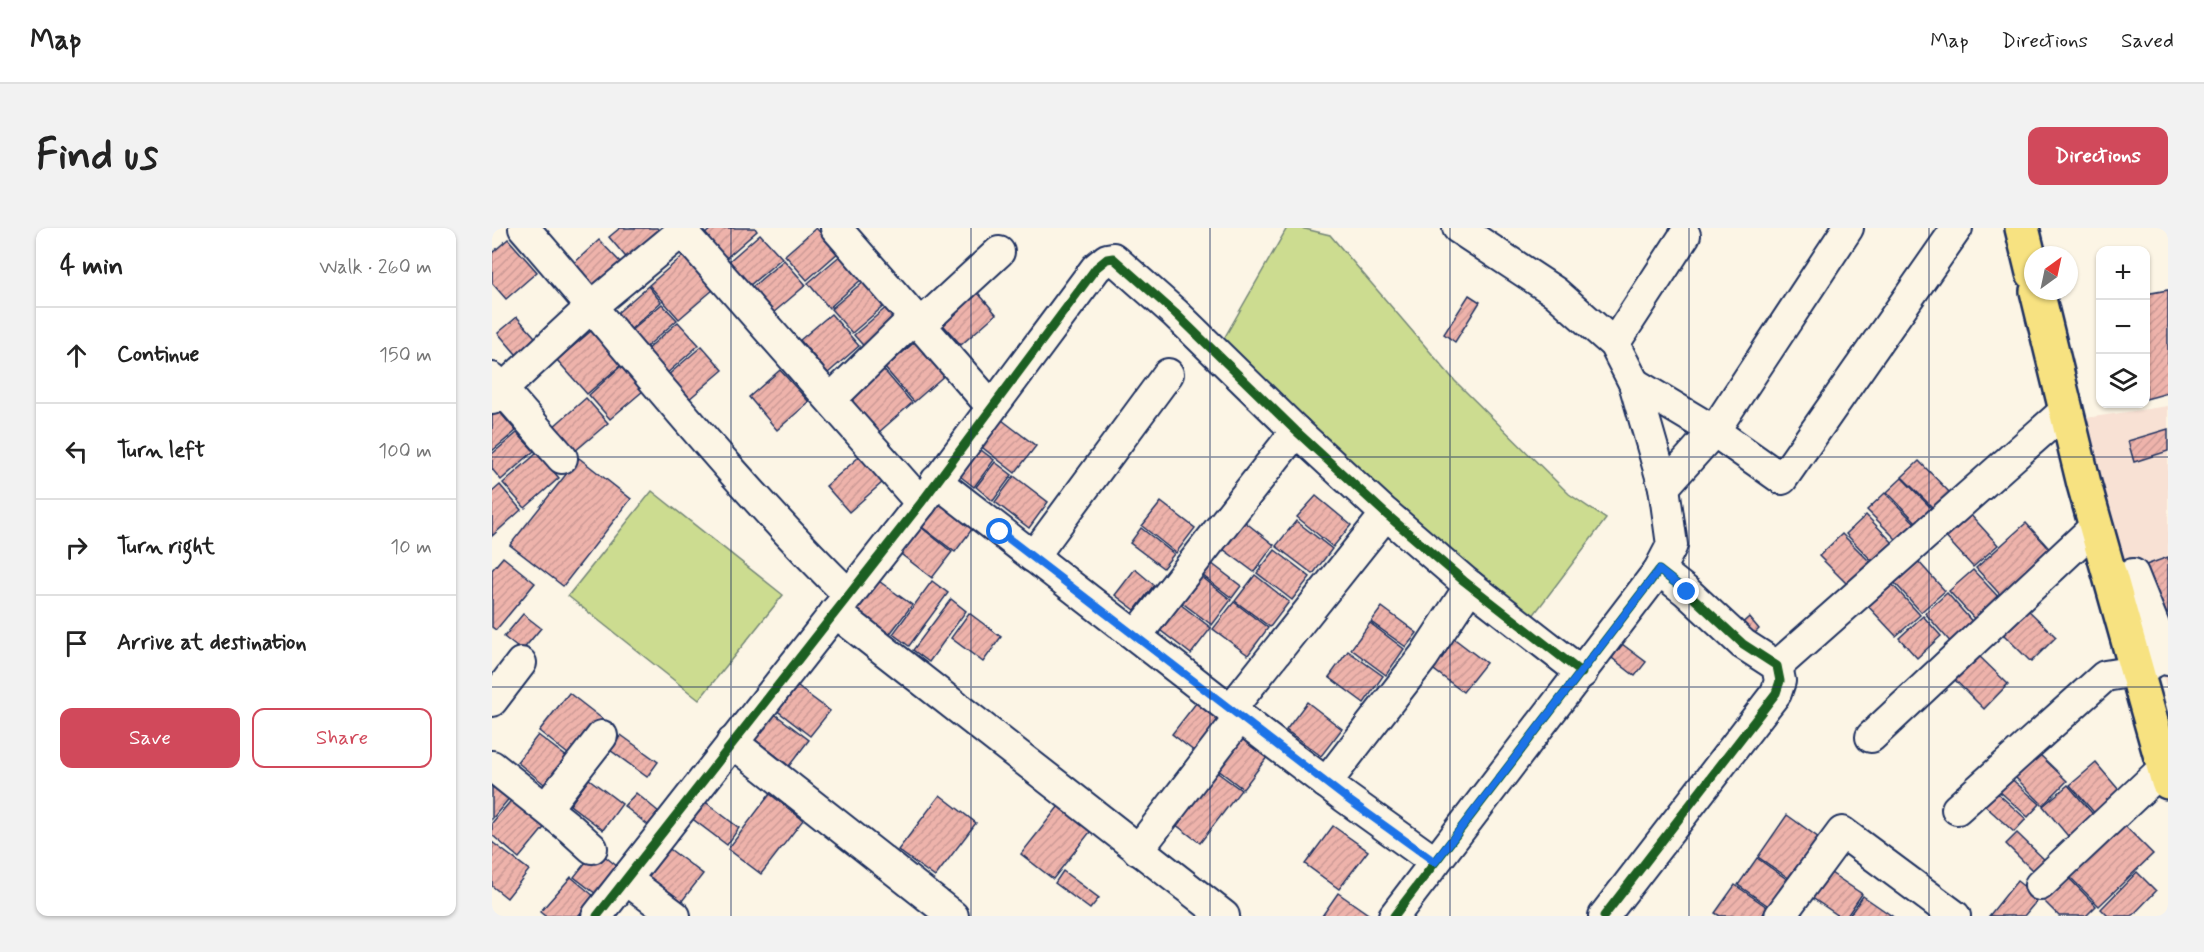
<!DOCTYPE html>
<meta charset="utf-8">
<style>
:root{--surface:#fff;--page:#f2f2f2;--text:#222;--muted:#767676;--line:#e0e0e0;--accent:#d1495b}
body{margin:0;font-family:Mynerve,sans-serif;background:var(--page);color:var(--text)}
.controls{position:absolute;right:18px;top:18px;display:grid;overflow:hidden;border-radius:12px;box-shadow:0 2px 4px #0004}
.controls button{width:54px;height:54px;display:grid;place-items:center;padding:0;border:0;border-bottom:2px solid var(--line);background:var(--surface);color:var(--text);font:30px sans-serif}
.compass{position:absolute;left:1532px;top:18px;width:54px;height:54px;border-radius:50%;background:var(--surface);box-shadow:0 2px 4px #0004;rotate:33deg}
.stop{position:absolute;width:18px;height:18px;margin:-14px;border:4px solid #1a73e8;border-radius:50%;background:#fff}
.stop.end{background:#1a73e8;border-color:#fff;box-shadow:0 2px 6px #0008}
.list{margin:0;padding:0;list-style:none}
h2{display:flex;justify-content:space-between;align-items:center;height:78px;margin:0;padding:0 24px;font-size:26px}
h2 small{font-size:20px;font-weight:400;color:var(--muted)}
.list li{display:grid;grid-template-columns:39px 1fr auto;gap:18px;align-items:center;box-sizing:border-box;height:96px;padding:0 24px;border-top:2px solid var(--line)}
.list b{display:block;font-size:22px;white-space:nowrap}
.list em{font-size:20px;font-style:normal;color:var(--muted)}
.actions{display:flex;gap:12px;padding:18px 24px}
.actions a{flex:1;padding:14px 0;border:2px solid var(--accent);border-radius:12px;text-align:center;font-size:21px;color:var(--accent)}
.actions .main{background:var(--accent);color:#fff}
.icon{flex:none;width:33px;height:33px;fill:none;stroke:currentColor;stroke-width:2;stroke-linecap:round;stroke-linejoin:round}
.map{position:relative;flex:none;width:1676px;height:688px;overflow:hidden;border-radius:12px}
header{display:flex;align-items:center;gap:36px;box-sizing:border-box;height:84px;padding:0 30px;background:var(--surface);border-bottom:2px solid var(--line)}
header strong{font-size:28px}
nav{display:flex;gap:33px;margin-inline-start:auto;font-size:21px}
.intro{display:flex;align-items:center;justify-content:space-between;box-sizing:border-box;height:144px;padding:0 36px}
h1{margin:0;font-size:42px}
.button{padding:15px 27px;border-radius:12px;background:var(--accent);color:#fff;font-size:21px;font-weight:700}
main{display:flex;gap:36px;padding:0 36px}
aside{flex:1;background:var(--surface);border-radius:12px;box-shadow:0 2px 4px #0004}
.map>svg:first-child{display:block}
</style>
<header>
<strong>Map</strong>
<nav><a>Map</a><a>Directions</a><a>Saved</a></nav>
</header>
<div class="intro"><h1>Find us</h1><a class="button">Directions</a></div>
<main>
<aside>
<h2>4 min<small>Walk · 260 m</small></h2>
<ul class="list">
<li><svg class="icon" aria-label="ahead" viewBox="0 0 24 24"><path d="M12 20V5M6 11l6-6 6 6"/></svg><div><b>Continue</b></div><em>150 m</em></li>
<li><svg class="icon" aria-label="left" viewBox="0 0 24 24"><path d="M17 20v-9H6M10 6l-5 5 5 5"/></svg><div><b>Turn left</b></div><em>100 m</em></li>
<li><svg class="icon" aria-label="right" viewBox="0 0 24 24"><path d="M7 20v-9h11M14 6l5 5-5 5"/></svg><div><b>Turn right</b></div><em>10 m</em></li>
<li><svg class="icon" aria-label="arrive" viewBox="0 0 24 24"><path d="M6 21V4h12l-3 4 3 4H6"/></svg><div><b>Arrive at destination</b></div></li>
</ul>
<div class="actions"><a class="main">Save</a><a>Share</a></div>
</aside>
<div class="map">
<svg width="1676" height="688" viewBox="0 0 1676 688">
<defs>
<pattern id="building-hatch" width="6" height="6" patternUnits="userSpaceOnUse" patternTransform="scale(1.5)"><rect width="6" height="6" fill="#eeb3ab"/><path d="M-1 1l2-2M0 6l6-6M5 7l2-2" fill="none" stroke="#cc9a96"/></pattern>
</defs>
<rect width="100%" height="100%" fill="#fcf5e5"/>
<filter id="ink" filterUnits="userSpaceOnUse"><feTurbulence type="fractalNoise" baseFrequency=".0167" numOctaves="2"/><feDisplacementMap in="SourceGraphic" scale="12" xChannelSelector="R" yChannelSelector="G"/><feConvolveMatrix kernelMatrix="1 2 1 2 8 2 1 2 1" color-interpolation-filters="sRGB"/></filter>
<g filter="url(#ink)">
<!-- built -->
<path fill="#f8e1d4" d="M1676 178V464L1587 191Z"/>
<!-- grass -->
<g fill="#ccdc90" stroke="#748677" stroke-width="1.5">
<path d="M795 0H809L838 7 963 153 1077 266 1114 291 1037 393 920 300 730 114Z"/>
<path d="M160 263 291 367 207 472 76 368Z"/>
</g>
<!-- building -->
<g fill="url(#building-hatch)" stroke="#1b2f5e" stroke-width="1.5">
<path d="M128 0H165L170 6 138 34 117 9Z"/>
<path d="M220 0H263L265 3 233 31 212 7Z"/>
<path d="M324 0 347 24 315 52 293 27Z"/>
<path d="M268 6 290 30 257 58 236 34Z"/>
<path d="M16 11 45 44 14 71 0 55V25Z"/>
<path d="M107 12 130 36 104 60 81 36Z"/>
<path d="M350 26 371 50 337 80 316 55Z"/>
<path d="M192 27 222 61 187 91 157 57Z"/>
<path d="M292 32 314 57 281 85 259 60Z"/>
<path d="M372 53 393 77 360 105 339 81Z"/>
<path d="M156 58 169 74 137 103 123 87Z"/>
<path d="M481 59 504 86 469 117 445 90Z"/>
<path d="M1676 62V165L1654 171V66Z"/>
<path d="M977 67 988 74 963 114 952 106Z"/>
<path d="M170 76 185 92 152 121 137 104Z"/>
<path d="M396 78 410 94 376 123 362 107Z"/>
<path d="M339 86 367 118 336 145 308 112Z"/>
<path d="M25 89 50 117 30 133 6 105Z"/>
<path d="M186 94 207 117 173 147 153 123Z"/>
<path d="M99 103 129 137 95 166 65 132Z"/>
<path d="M425 112 454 146 422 174 393 140Z"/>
<path d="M210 118 231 142 196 172 175 148Z"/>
<path d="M129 138 151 163 118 191 97 167Z"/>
<path d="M391 141 420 175 386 205 356 170Z"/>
<path d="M288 142 317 174 285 202 257 169Z"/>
<path d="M94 170 116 195 82 224 61 199Z"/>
<path d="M5 181 24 203 0 223V185Z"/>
<path d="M506 189 544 218 523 245 486 216Z"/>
<path d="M1676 201V223L1642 234 1636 213Z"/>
<path d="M25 205 42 223 9 252 0 241V226Z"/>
<path d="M485 219 502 232 482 259 464 245Z"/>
<path d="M45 225 67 250 33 280 11 255Z"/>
<path d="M368 228 391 254 357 284 334 258Z"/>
<path d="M87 230 139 271 71 358 18 317Z"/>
<path d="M1427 233 1459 266 1442 281 1410 249Z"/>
<path d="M503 234 520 247 501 273 484 259Z"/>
<path d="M522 248 556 274 537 300 503 274Z"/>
<path d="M1410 250 1440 281 1425 295 1395 264Z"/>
<path d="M8 257 29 282 0 308V264Z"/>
<path d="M1393 265 1425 297 1407 314 1375 282Z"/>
<path d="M448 267 484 296 463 324 426 296Z"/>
<path d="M824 268 859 297 841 319 805 289Z"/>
<path d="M669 274 703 300 684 325 650 298Z"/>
<path d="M1476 284 1506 317 1481 339 1451 306Z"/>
<path d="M1374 287 1404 318 1384 337 1354 306Z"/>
<path d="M748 290 782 317 762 344 727 318Z"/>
<path d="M804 293 840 321 821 346 784 318Z"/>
<path d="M1534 295 1563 327 1513 372 1484 340Z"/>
<path d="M425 296 460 324 440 350 405 323Z"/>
<path d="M649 300 682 326 671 340 638 315Z"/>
<path d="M1350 306 1383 339 1360 361 1327 328Z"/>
<path d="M783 322 818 349 800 372 765 345Z"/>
<path d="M11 329 43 355 4 402 0 399V342Z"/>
<path d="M1676 329V385L1673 386 1654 337Z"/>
<path d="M715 332 749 358 740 370 706 344Z"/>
<path d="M1425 332 1453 363 1429 384 1401 353Z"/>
<path d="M643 341 662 357 643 382 623 367Z"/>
<path d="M1481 342 1510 373 1486 395 1457 363Z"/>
<path d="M705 345 739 372 720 397 685 371Z"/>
<path d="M763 347 797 374 778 399 743 373Z"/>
<path d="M384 351 420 377 397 407 361 381Z"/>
<path d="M440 353 456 365 417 418 401 406Z"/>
<path d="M1399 355 1428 387 1404 408 1375 377Z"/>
<path d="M1455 365 1483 397 1461 417 1433 385Z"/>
<path d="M459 371 474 383 437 434 421 422Z"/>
<path d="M684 373 719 400 699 426 664 399Z"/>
<path d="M742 374 776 400 756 427 721 401Z"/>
<path d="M1532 378 1564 409 1539 434 1508 403Z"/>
<path d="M890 379 925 405 914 419 879 394Z"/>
<path d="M477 385 509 409 491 434 459 410Z"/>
<path d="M31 386 49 400 30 423 12 409Z"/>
<path d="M1431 388 1449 408 1425 430 1407 410Z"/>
<path d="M1257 389 1267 401 1258 410 1247 398Z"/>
<path d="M878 395 912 421 894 447 859 421Z"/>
<path d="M960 409 994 435 971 464 938 439Z"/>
<path d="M1130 416 1154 434 1143 448 1120 430Z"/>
<path d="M856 423 891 448 872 475 837 449Z"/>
<path d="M1485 426 1516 456 1492 481 1462 451Z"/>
<path d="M302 456 338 483 318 508 283 481Z"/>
<path d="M77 465 117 496 86 534 47 503Z"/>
<path d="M708 470 735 490 707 527 680 506Z"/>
<path d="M815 474 850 501 829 528 794 502Z"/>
<path d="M280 484 317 512 297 538 261 510Z"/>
<path d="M752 504 779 524 751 561 725 541Z"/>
<path d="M46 507 84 536 62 564 25 534Z"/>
<path d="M129 507 166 534 155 549 118 522Z"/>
<path d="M1542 521 1575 553 1551 577 1519 545Z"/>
<path d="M1604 535 1632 568 1606 589 1578 557Z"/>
<path d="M723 543 749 562 708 615 683 596Z"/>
<path d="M1515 547 1548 576 1536 589 1504 560Z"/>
<path d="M97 551 130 576 111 602 78 577Z"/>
<path d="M0 552 19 568 0 591Z"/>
<path d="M1576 557 1605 591 1580 613 1551 578Z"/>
<path d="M1502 562 1534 591 1522 604 1490 575Z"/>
<path d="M144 565 167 584 156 597 132 578Z"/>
<path d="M278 566 311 592 269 646 236 621Z"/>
<path d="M448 567 484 595 443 649 406 622Z"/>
<path d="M22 569 55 596 27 630 0 607V595Z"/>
<path d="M211 572 247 600 235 617 198 589Z"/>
<path d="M570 574 602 599 561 651 529 626Z"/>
<path d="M1295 587 1327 610 1298 651 1266 629Z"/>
<path d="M1629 594 1661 626 1607 678 1575 646Z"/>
<path d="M841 598 876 623 847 661 813 636Z"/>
<path d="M1525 605 1557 636 1545 647 1514 616Z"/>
<path d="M0 614 37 642 15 670 0 658Z"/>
<path d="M175 619 211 646 190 673 154 647Z"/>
<path d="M104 621 126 639 104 666 82 649Z"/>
<path d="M1265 630 1296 652 1278 679 1246 657Z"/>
<path d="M571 643 607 670 598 681 563 655Z"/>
<path d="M1336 643 1370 666 1355 688H1347L1319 669Z"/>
<path d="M1645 644 1664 663 1640 688H1616L1609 681Z"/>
<path d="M1574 647 1604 678 1594 688H1567L1550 671Z"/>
<path d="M79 649 103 669 86 688H53L48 684Z"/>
<path d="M1525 653 1547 670 1532 688H1497Z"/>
<path d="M1243 657 1275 679 1270 688H1228L1223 685Z"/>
<path d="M846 665 879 688H830Z"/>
<path d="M1371 668 1400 688H1357Z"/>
</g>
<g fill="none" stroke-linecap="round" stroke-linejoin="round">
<!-- minor casing -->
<g stroke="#1b2f5e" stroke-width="34">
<g id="minor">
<path d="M32 0C139 123 240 252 356 366"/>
<path d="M187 0 429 275"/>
<path d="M344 0 499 178"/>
<path d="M966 0 1063 64 1122 116 1142 155 1172 259 1180 317 1167 342"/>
<path d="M429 96 507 24"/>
<path d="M1122 116 1193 7"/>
<path d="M0 150 70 230"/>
<path d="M1142 155 1222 203 1356 0"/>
<path d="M0 171 100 78 194 0"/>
<path d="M339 171 423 89"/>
<path d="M444 253 775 510 854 570 943 634"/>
<path d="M1172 259 1222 203 1290 251 1465 0"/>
<path d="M541 329 676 146"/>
<path d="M1641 346 1676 432"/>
<path d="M343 384 732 688"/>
<path d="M644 408 804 203"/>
<path d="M1285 438 1574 182"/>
<path d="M0 473 29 435"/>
<path d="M738 482 894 286"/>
<path d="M1379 509 1604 298"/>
<path d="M240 514 461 688"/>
<path d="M0 538 78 600 100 620"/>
<path d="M834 555 932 428 978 358"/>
<path d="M54 580 110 508"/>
<path d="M1465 581 1613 448 1644 443 1676 427"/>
<path d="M646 622 748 489"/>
<path d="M135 652 183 688"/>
<path d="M1548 657 1672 540"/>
<path d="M105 688 429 275 604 40 615 31 621 30 683 85 804 203 894 286 972 353 1090 445"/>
<path d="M902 688 1167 342 1195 364 1251 416 1285 438 1288 453 1284 465 1112 688"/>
<path d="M1288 688 1350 604 1463 688"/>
</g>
</g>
<!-- major casing -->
<g stroke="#1b2f5e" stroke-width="38">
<g id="major">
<path d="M1530 0 1541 45"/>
<path d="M1545 63 1592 256 1676 554"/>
</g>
</g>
<!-- minor -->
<use href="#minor" stroke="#fcf5e5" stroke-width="30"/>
<!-- major -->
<use href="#major" stroke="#f7e281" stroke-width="33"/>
<!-- cycleway casing -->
<g stroke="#fcf5e5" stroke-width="13">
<g id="cycleway">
<path d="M105 688 429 275 604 40 615 31 621 30 683 85 804 203 894 286 972 353 1090 445"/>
<path d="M902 688 1167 342 1195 364 1251 416 1285 438 1288 453 1284 465 1112 688"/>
</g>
</g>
<!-- cycleway -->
<use href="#cycleway" stroke="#1b5e20" stroke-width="9"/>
</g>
</g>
<g fill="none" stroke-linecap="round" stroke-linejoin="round" filter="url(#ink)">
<!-- route -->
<path stroke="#1a73e8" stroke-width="8" d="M508 304 854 570 943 634 1167 342 1195 364"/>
</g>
<!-- grid -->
<path fill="none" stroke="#1b2f5e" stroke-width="1.5" stroke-opacity="0.55" d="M239 0V688M479 0V688M718 0V688M958 0V688M1197 0V688M1437 0V688M0 229H1676M0 459H1676"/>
</svg>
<div class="controls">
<button>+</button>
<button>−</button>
<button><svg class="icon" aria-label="layers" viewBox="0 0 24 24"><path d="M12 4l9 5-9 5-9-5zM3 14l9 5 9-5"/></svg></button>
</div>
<svg class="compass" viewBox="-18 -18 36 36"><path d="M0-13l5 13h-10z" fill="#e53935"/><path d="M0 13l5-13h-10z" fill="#767676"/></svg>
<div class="stop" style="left:508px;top:304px"></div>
<div class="stop end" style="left:1195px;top:364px"></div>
</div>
</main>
